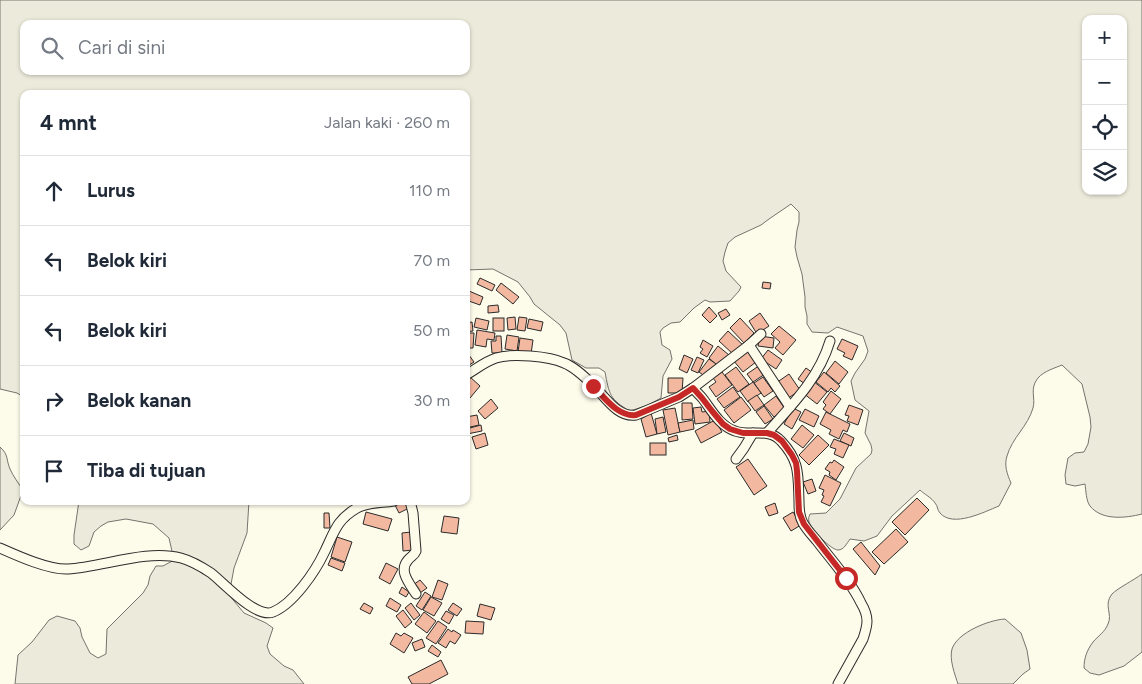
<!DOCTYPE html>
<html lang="id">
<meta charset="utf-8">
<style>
:root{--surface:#fff;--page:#f2f2f3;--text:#1f2937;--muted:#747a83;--line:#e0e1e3}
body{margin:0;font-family:Figtree,sans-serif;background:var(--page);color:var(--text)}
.controls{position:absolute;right:15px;top:15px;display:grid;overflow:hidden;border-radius:10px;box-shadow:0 1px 4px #0004}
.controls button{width:45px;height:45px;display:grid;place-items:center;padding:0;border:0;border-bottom:1px solid var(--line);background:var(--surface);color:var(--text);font:25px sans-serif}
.stop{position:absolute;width:15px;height:15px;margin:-11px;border:4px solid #c62828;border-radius:50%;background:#fff}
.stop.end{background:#c62828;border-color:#fff;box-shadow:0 1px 5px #0008}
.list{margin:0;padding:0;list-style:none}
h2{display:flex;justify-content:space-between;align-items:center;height:65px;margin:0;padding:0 20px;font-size:21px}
h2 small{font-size:16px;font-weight:400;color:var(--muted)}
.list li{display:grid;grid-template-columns:32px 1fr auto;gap:15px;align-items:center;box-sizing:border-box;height:70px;padding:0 20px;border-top:1px solid var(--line)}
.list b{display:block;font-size:19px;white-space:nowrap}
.list em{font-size:16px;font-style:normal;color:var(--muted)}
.icon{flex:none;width:28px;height:28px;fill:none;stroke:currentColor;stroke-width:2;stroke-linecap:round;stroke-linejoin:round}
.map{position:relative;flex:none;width:1142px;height:684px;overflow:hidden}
.search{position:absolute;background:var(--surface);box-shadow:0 1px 4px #0004;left:20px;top:20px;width:450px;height:55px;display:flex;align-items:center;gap:12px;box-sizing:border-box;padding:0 18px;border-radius:10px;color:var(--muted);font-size:19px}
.panel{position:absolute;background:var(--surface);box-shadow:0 1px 4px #0004;left:20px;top:90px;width:450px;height:415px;border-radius:10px}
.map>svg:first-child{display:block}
</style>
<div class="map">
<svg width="1142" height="684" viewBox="0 0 1142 684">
<rect width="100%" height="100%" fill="#fdfbea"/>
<!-- green -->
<g fill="#ecebdb" stroke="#74746e" fill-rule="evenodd">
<path d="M0 0H1142V514C1126 518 1102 521 1090 506 1086 501 1086 490 1085 484L1075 486 1066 484 1065 475 1068 458 1075 453 1084 452 1088 444 1091 427 1090 417 1082 384 1062 365C1055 368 1044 371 1038 378 1029 389 1036 398 1033 408 1028 426 1012 438 1007 456 1004 465 1007 474 1011 483L999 506C984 512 953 528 940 513 937 510 938 506 935 503 932 498 924 494 920 490L892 516 877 536 864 541 850 539C847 543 844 550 838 550 831 550 811 529 809 522 808 518 809 517 810 514L826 513 840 499 856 468 871 454 872 450 871 445 865 433 869 411 855 400 851 381 855 373 865 359 868 351 863 336 837 327 828 333 812 332 807 324V316L805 307V297L802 274 797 257 795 247 797 230 799 222V212L791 204 769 219 761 225 735 237 728 243 725 252 723 261 726 271 741 287 739 291 730 301 710 302 705 300 694 308 680 322 671 323 663 328 660 332 662 345 670 350 672 359 663 376 661 398 648 405 630 411C610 400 609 394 605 372L599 368H586L572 360 566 333 560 325 534 304 530 297 518 282 493 269 466 270V94H24V397L17 393 0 389ZM1086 19H1123V191H1086ZM24 24H466V71H24Z"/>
<path d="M0 447C9 455 6 460 10 469 13 476 19 484 23 490L14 515 0 530Z"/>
<path d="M79 501H249L247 533 234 568 229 595 244 613 266 623 273 628 267 646 270 654 284 666 293 670 304 684H15L18 655 32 642 49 620 57 616 75 621 80 628 82 637 90 653 98 658 106 654 107 629 143 593 148 585 150 576 156 566H163L174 560 169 538 153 524 126 519 108 522 101 526 94 532 89 546 81 550 74 544V535Z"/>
<path d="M1142 574V652L1124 666 1099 675 1090 673 1084 668C1084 658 1087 650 1093 642 1098 636 1105 632 1108 624 1113 614 1103 605 1112 594 1118 588 1134 580 1142 574Z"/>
<path d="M1005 619 1021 633 1027 650 1030 669 1023 674 1013 684H958C955 675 949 659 952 649 957 633 988 620 1005 619Z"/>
</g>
<!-- building -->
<g fill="#f2b8a0" stroke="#2b2b2b">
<path d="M480 278 495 285 492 291 477 284Z"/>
<path d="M763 282 771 283 770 289 762 288Z"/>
<path d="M501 283 519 297 513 304 496 290Z"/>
<path d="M469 291 483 297 480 305 466 300Z"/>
<path d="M498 305 499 312 488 313V306Z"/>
<path d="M709 307 717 316 710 323 702 315Z"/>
<path d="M726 309 730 315 722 320 718 313Z"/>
<path d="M760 313 769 326 757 334 749 321Z"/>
<path d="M515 317 516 329 508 330 507 318Z"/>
<path d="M519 317 527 318 525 331 517 330Z"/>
<path d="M476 318 489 321 487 330 474 327Z"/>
<rect x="493" y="318" width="11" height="13"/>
<path d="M740 318 754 333 744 343 730 328Z"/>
<path d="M529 319 543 322 541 331 527 328Z"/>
<path d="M472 322 473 331 466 332V323Z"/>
<path d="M779 326 796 340 783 355 775 348 780 342 771 334Z"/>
<path d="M477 330 495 333 494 340 487 339 486 347 475 345Z"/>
<path d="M728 331 743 345 734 355 719 341Z"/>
<path d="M466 333H474L473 348H466Z"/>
<path d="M507 335 519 337 517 351 505 349Z"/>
<path d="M496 336H501L502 353H492L491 341H496Z"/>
<path d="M760 336 774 338 773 348 758 346Z"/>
<path d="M520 338 533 340 531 354 518 352Z"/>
<path d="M842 339 858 346 852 360 843 356 845 353 837 349Z"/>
<path d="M703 340 713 346 707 357 700 353 703 349 700 347Z"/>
<path d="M718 346 729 355 719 367 709 358Z"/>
<path d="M746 350 756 362 743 372 733 360Z"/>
<path d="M768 350 782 360 776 369 761 359Z"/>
<path d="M466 351 474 362 466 367Z"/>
<path d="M684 355 693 359 687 373 679 369Z"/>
<path d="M697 357 704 360 698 373 691 370Z"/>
<path d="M709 359 716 364 706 377 699 372Z"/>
<path d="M835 361 848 372 839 384 826 373Z"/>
<path d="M760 365 765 374 753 382 747 374Z"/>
<path d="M736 367 749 384 738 392 725 375Z"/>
<path d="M806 368 813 373 805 384 798 379Z"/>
<path d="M722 372 732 385 716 397 709 387 716 382 713 378Z"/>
<path d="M824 372 840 386 835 392 831 388 828 392 816 382Z"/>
<path d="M789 374 800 390 787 399 776 383Z"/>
<path d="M469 376 480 386 470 398 466 395V380Z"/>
<path d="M763 377 773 391 764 397 754 383Z"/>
<path d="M668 378H683L682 393H668Z"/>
<path d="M813 381 827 392 817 404 803 393Z"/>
<path d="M753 382 761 393 748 402 740 391Z"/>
<path d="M733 387 740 397 724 408 717 399Z"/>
<path d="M831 391 841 399 830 414 823 409 826 405 823 402Z"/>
<path d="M757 395 764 405 755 411 748 401Z"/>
<path d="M776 396 785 409 774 417 764 405Z"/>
<path d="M741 397 751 410 734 423 724 410Z"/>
<path d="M491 399 498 408 485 419 478 411Z"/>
<path d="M682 403H692L693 419 682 420Z"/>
<path d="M849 405 863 410 858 425 847 421 849 416 845 415Z"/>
<path d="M764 406 773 419 765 424 756 412Z"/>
<path d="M701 407 702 412 709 411 710 422 695 424 693 408Z"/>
<path d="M675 408 680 432 668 435 663 410Z"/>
<path d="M793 408 801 412 792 429 784 424Z"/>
<path d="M805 409 819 416 814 427 799 420Z"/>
<path d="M826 412 850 424 847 432 843 430 839 439 829 434 831 430 820 424Z"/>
<path d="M651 413 657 434 646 437 641 419Z"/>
<path d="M477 415 479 425 466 428V417Z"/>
<path d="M663 417 666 432 657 434 655 419Z"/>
<path d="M693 420 694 429 680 432 678 423Z"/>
<path d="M715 420 722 432 701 443 695 431Z"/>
<path d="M481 425 482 431 467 434 466 429Z"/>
<path d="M802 425 814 435 803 448 791 439Z"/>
<path d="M485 433 488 445 476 449 472 437Z"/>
<path d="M844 433 854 438 851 446 840 441Z"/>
<path d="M677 435 678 440 669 442 668 438Z"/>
<path d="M818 435 829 445 809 465 799 455Z"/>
<path d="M834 439 849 445 843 458 834 454 836 449 830 447Z"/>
<rect x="650" y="443" width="16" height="12"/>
<path d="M748 459 767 486 754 495 736 467Z"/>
<path d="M834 460 844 467 836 480 829 475 830 472 825 469 830 462 832 463Z"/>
<path d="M825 475 841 483 830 506 821 502 824 496 822 495 824 490 819 488Z"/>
<path d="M812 479 816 491 808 494 803 482Z"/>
<path d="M917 498 929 510 905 535 892 522Z"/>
<path d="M403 501H407L409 508 399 513 395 505Z"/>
<path d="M775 503 778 513 769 516 765 507Z"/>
<path d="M366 512 392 519 388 531 363 524Z"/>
<path d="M793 512 801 525 791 531 783 518Z"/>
<path d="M324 513H329L330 528H324Z"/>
<path d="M444 516 459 518 457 534 441 532Z"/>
<path d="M896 529 908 542 884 564 872 552Z"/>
<path d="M411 532 413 550 403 551 402 533Z"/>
<path d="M337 537 352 542 345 562 331 557Z"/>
<path d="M861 542 880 566 875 575 853 549Z"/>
<path d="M331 558 345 563 342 571 328 565Z"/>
<path d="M386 563 398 569 390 584 379 578Z"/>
<path d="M420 580 427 588 420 593 413 585Z"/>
<path d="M438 580 448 584 442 600 432 597Z"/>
<path d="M402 587 409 592 406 597 399 593Z"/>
<path d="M425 592 431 596 422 610 416 606Z"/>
<path d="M431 597 442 603 434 616 423 610Z"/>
<path d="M390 598 401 605 397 612 386 606Z"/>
<path d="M364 603 373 608 370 614 360 609Z"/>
<path d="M411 603 420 615 414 620 405 608Z"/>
<path d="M453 603 462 609 457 616 448 610Z"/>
<path d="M480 604 495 608 491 620 477 616Z"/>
<path d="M403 610 412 622 405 628 396 616Z"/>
<path d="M446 611 454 615 449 624 441 619Z"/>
<path d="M424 612 436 621 427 633 415 624Z"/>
<path d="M438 621 447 627 436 644 426 638Z"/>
<path d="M466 621 484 622 483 634 465 633Z"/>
<path d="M448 629 452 632 453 630 461 635 455 644 450 641 446 648 438 643Z"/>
<path d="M396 633 401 636 404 633 413 638 404 653 390 644Z"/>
<path d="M422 639 425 647 415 651 412 643Z"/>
<path d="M432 645 441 652 438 657 428 651Z"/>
<path d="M441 660 448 674 429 684H412L408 677Z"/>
</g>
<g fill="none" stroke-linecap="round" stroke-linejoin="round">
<!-- minor casing -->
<g stroke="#2b2b2b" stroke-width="11">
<g id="minor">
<path d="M749 345 790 407"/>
<path d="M466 375C476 369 486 361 496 358 512 353 549 356 564 363 575 367 586 378 594 386 606 398 618 418 636 415L679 397 693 388C696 392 700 395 703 399 712 411 720 426 735 431 750 437 769 427 781 441 800 461 798 475 799 501 799 509 799 516 803 523 807 530 812 535 817 541 832 561 850 580 861 603 864 608 867 614 867 621 867 627 865 633 863 639L838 684"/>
<path d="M693 388 749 345 761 334"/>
<path d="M767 433C792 405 819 378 830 341"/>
<path d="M736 459 744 448 753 433"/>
<path d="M410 501 413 513 416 551C414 556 411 556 408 560 398 571 410 584 416 594"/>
<path d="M0 548C18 556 49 570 68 569 103 567 146 549 181 558 192 561 202 567 211 573 224 583 256 619 273 612 293 604 315 572 324 553 334 533 336 520 357 508 368 502 382 503 394 501"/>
</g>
</g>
<!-- minor -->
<use href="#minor" stroke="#fdfbea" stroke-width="9"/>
</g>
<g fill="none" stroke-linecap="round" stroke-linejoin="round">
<!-- route -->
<path stroke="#c62828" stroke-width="6" d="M593 386C605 398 618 417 636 415L679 397 693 388 702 398 712 411 723 424 730 429 743 433H767L774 435 782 441 792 455 796 463 797 471 799 512 804 524 846 578"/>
</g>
</svg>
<div class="controls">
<button>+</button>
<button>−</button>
<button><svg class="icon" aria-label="locate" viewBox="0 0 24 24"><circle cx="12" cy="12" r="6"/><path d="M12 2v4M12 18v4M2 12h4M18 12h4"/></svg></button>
<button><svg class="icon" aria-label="layers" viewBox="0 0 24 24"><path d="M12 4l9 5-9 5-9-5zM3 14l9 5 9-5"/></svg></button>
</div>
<div class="stop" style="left:846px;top:578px"></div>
<div class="stop end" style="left:593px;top:386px"></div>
<div class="search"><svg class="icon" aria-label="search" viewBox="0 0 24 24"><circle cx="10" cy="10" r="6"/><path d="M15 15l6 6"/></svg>Cari di sini</div>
<section class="panel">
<h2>4 mnt<small>Jalan kaki · 260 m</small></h2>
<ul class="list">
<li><svg class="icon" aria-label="ahead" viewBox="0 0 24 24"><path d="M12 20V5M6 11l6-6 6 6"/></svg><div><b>Lurus</b></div><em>110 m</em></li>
<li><svg class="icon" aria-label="left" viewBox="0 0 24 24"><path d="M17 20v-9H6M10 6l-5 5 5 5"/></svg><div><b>Belok kiri</b></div><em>70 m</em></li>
<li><svg class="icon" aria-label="left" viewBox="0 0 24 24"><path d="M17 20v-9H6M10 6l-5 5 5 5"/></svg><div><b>Belok kiri</b></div><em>50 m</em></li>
<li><svg class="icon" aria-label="right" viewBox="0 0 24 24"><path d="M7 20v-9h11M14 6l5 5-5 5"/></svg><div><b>Belok kanan</b></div><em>30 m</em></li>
<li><svg class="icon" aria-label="arrive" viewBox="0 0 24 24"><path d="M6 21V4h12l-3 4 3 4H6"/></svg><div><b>Tiba di tujuan</b></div></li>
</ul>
</section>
</div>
